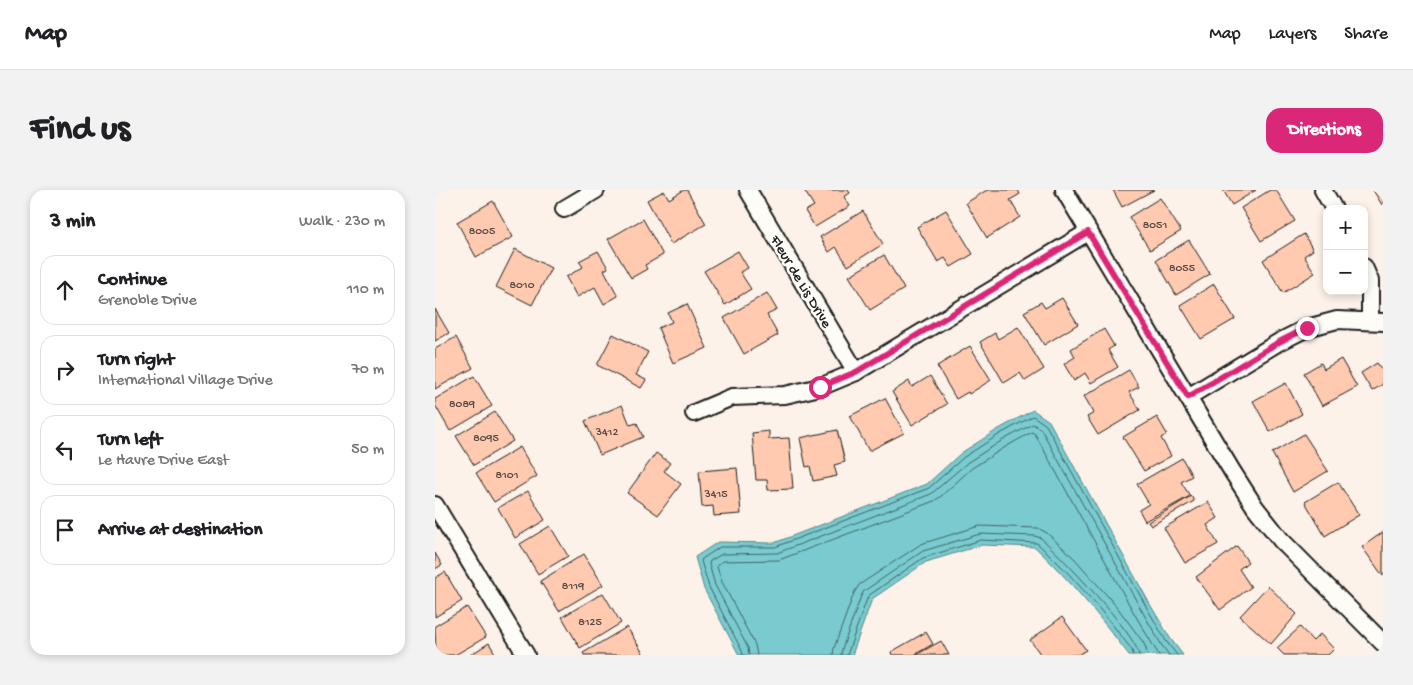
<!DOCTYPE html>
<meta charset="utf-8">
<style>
:root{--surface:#fff;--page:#f2f2f2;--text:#202124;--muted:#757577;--line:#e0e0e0;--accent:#db2777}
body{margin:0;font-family:"Gochi Hand",sans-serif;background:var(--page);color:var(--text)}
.controls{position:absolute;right:15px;top:15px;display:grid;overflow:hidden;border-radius:10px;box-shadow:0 2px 8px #0003}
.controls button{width:45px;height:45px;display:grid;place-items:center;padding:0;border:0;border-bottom:1px solid var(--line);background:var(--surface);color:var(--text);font:25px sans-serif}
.stop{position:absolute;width:15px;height:15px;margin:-11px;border:4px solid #db2777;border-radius:50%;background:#fff}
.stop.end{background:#db2777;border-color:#fff;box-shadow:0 1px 5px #0008}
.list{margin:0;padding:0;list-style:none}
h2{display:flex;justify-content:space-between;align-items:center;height:65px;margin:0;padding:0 20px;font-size:21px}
h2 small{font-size:16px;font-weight:400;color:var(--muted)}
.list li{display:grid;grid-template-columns:32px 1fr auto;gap:15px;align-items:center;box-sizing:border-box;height:70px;margin:0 10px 10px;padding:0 10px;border:1px solid var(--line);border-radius:15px}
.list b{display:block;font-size:19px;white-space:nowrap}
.list p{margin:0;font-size:16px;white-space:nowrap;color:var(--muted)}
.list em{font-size:16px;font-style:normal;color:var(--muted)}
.icon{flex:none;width:28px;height:28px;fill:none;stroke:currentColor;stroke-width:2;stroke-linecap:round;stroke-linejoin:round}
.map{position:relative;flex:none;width:948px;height:465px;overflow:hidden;border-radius:15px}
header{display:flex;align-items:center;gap:30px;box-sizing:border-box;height:70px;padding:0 25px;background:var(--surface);border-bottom:1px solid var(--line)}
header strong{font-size:24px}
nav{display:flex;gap:28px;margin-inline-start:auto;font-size:18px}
.intro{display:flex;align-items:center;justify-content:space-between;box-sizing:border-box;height:120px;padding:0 30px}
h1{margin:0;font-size:35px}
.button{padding:12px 22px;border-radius:15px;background:var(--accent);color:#fff;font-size:18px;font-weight:700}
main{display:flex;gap:30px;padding:0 30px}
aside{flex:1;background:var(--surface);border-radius:15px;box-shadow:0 2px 8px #0003}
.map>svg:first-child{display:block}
</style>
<header>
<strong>Map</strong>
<nav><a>Map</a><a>Layers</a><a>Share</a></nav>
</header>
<div class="intro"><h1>Find us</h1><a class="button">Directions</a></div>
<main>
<aside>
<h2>3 min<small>Walk · 230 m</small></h2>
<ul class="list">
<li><svg class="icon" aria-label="ahead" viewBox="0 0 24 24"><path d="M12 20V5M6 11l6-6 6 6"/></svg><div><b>Continue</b><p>Grenoble Drive</p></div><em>110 m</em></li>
<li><svg class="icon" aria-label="right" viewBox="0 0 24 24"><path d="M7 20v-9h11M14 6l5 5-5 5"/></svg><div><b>Turn right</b><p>International Village Drive</p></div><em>70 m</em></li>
<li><svg class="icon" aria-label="left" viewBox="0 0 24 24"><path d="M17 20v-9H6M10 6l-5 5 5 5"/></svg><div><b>Turn left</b><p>Le Havre Drive East</p></div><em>50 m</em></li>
<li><svg class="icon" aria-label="arrive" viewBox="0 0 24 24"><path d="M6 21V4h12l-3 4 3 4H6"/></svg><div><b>Arrive at destination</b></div></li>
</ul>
</aside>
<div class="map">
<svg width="948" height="465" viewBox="0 0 948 465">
<rect width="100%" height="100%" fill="#fdf2e9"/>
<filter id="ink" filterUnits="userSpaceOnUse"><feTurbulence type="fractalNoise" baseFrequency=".02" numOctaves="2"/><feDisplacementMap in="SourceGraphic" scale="10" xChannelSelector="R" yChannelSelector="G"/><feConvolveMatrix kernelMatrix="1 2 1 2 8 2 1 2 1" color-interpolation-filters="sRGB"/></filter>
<g filter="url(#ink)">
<!-- water -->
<path fill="#79cbcf" stroke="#548587" d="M598 220 614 231 716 416 735 448 748 465H694C665 427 635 390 600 357L547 355 491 372 437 409 417 465H304L269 399 260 367 283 352 339 353 492 294 526 263 562 240Z"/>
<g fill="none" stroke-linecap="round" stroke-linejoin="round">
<!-- shore -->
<g stroke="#416264" stroke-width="1">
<path d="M308 465 307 461 274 397 266 371 267 369 285 357H340L494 298 529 267 565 244 598 226 611 235 712 418 731 451 742 465"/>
<path d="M314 465 313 458 280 395 274 374 275 371 287 364 342 363 496 304 533 272 568 250 598 234 606 239 707 421 726 454 734 465"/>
<path d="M322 465 320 455 287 392 282 377 283 374 289 371 344 370 499 311 505 307 537 278 572 256 597 242 600 244 700 425 724 465"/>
<path d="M398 465 399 458 419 403 424 395 486 354 544 336 603 338 612 343 640 369 682 417 708 452 711 458 712 465"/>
<path d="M406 465 407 459 426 406 429 401 488 361 545 344 600 346 606 348C624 364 703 446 704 465"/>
<path d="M412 465 433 406 488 368 546 350 602 353C638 385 668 422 697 460L698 465"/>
</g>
</g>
<!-- building -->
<g fill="#ffcab0" stroke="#1c1c1c">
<path d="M249 0H252L271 34 236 54 212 10 229 1 234 9Z"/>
<path d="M369 0H413L415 3 409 7 415 16 380 37 370 21 379 16Z"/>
<path d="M552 0H583L585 4 575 10 585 27 552 48 531 13Z"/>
<path d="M678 0H719L687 17Z"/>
<path d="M788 0H821L797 15Z"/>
<path d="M835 0H841L860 31 826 51 806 18Z"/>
<path d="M938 0H948V14L947 15Z"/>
<path d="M725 8 746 41 715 60 694 27Z"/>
<path d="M58 11 78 47 41 67 22 32Z"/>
<path d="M511 20 538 64 516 77 510 68 503 72 482 37Z"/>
<path d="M428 21 448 54 413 76 401 57 394 62 385 47Z"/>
<path d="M208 29 228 65 210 75 212 79 196 88 173 49Z"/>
<path d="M869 44 878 60 869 66 880 83 848 103 828 70Z"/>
<path d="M754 50 775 84 741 105 721 70Z"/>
<path d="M80 59 116 78 97 115 61 97Z"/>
<path d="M163 61 173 78 169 80 183 106 169 114 160 97 142 107 131 87 148 77 144 71Z"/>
<path d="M303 61 313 78 305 82 316 99 290 115 269 81Z"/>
<path d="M449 65 469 99 435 120 414 86Z"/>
<path d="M779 94 800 129 766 149 745 115Z"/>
<path d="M332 103 342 120 332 125 343 145 309 164 289 128Z"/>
<path d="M627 108 643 134 609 155 589 122 606 112 610 118Z"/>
<path d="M252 114 272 158 238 173 223 138 237 132 233 123Z"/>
<path d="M0 119 14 143 0 151Z"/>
<path d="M583 137 609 179 590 191 585 183 569 193 545 152 560 143 563 149Z"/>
<path d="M669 139 679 156 673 160 683 177 656 193 650 183 639 191 629 174 640 167 636 159Z"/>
<path d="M178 144 213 162 201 185 211 190 206 198 162 175Z"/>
<path d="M21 147 38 178 0 199V159Z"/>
<path d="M535 156 556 190 534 204 533 202 521 209 502 176Z"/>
<path d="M906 169 922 197 887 216 869 183 886 173 889 179Z"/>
<path d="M942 173 947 180 948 179V194L937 201 926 183Z"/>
<path d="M694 180 704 197 694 202 705 220 663 245 652 227 659 223 649 206Z"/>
<path d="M39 186 57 216 15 241 0 215V209Z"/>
<path d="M495 186 512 214 477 235 457 202 474 191 477 197Z"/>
<path d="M851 193 867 224 835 242 818 211Z"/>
<path d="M450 208 469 243 434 261 415 226Z"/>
<path d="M187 215 195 235 202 233 208 247 165 265 150 231Z"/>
<path d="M60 222 78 251 39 275 21 246Z"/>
<path d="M722 227 732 244 726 248 736 266 709 281 688 247Z"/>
<path d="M402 240 410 272 399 275 402 286 378 291 375 276 371 277 365 248Z"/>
<path d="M334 241V249L354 248 358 299 333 300 332 290H321L317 243Z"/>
<path d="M869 244 893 281 858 302 837 263Z"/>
<path d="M85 257 102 286 59 312 41 283Z"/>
<path d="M221 263 235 273 229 281 246 294 223 325 192 303Z"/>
<path d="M747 268 757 286 746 292 755 306 710 331 704 320 714 314 702 294Z"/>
<path d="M302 278 306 324 279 326 278 316 267 317 264 281Z"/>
<path d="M903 292 924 325 890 346 870 312Z"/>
<path d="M93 301 110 330 80 348 63 318Z"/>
<path d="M756 306 759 311 716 336 713 332Z"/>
<path d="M773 312 783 328 772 335 783 354 750 373 729 338Z"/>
<path d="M115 336 133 366 103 384 85 354Z"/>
<path d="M948 342V386L927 357Z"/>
<path d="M802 356 813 372 804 379 816 397 785 420 761 387Z"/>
<path d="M0 363 7 375 0 379Z"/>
<path d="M149 364 168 395 124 421 105 391Z"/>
<path d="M10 382 27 411 0 427V388Z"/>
<path d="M833 396 862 424 836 454 805 426Z"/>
<path d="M168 403 186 433 145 458 127 427Z"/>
<path d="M32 417 51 447 20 465H1L0 436Z"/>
<path d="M627 427 651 460 643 465H606L595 450Z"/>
<path d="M192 437 209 465H149L148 463Z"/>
<path d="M865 437 878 451 885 444 899 459 893 465H849L842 458Z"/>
<path d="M491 442 498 454 479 465H457L456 462Z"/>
<path d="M506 451 514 465H481Z"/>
<path d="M54 453 61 465H35Z"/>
</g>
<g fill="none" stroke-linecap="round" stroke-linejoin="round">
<!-- minor casing -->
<g stroke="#1c1c1c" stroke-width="20">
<g id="minor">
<path d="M313 0 421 182"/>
<path d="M629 0 797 281 820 317 846 350 948 453"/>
<path d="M888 0 899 19"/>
<path d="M129 19 161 0"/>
<path d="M929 77 935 91V131"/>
<path d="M753 207 844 152 872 138 902 130 948 132"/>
<path d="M259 223 297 207 350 205 385 197 421 182 653 42"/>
<path d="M0 315 91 465"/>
</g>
</g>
<!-- minor -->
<use href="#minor" stroke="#fdfcf7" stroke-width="16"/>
</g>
</g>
<g fill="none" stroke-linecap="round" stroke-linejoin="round" filter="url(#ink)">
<!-- route -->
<path stroke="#db2777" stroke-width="6" d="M385 197 421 182 653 42 753 207 844 152 872 138"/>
</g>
<g text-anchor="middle" stroke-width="5" stroke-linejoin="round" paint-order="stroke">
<!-- number labels -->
<g font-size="12" fill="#554841">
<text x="720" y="38">8051</text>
<text x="47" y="44">8005</text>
<text x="747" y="81">8055</text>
<text x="87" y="98">8010</text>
<text x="27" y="217">8089</text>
<text x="172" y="245">3412</text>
<text x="51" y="251">8095</text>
<text x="72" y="288">8101</text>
<text x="281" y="307">3415</text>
<text x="138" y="399">8119</text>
<text x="155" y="435">8125</text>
</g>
<!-- street labels -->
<g font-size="15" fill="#1c1c1c" stroke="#fdfcf7">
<text transform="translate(367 91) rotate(59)" y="5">Fleur de Lis Drive</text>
</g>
</g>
</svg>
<div class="controls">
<button>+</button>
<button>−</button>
</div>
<div class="stop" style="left:385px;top:197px"></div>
<div class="stop end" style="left:872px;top:138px"></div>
</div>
</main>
